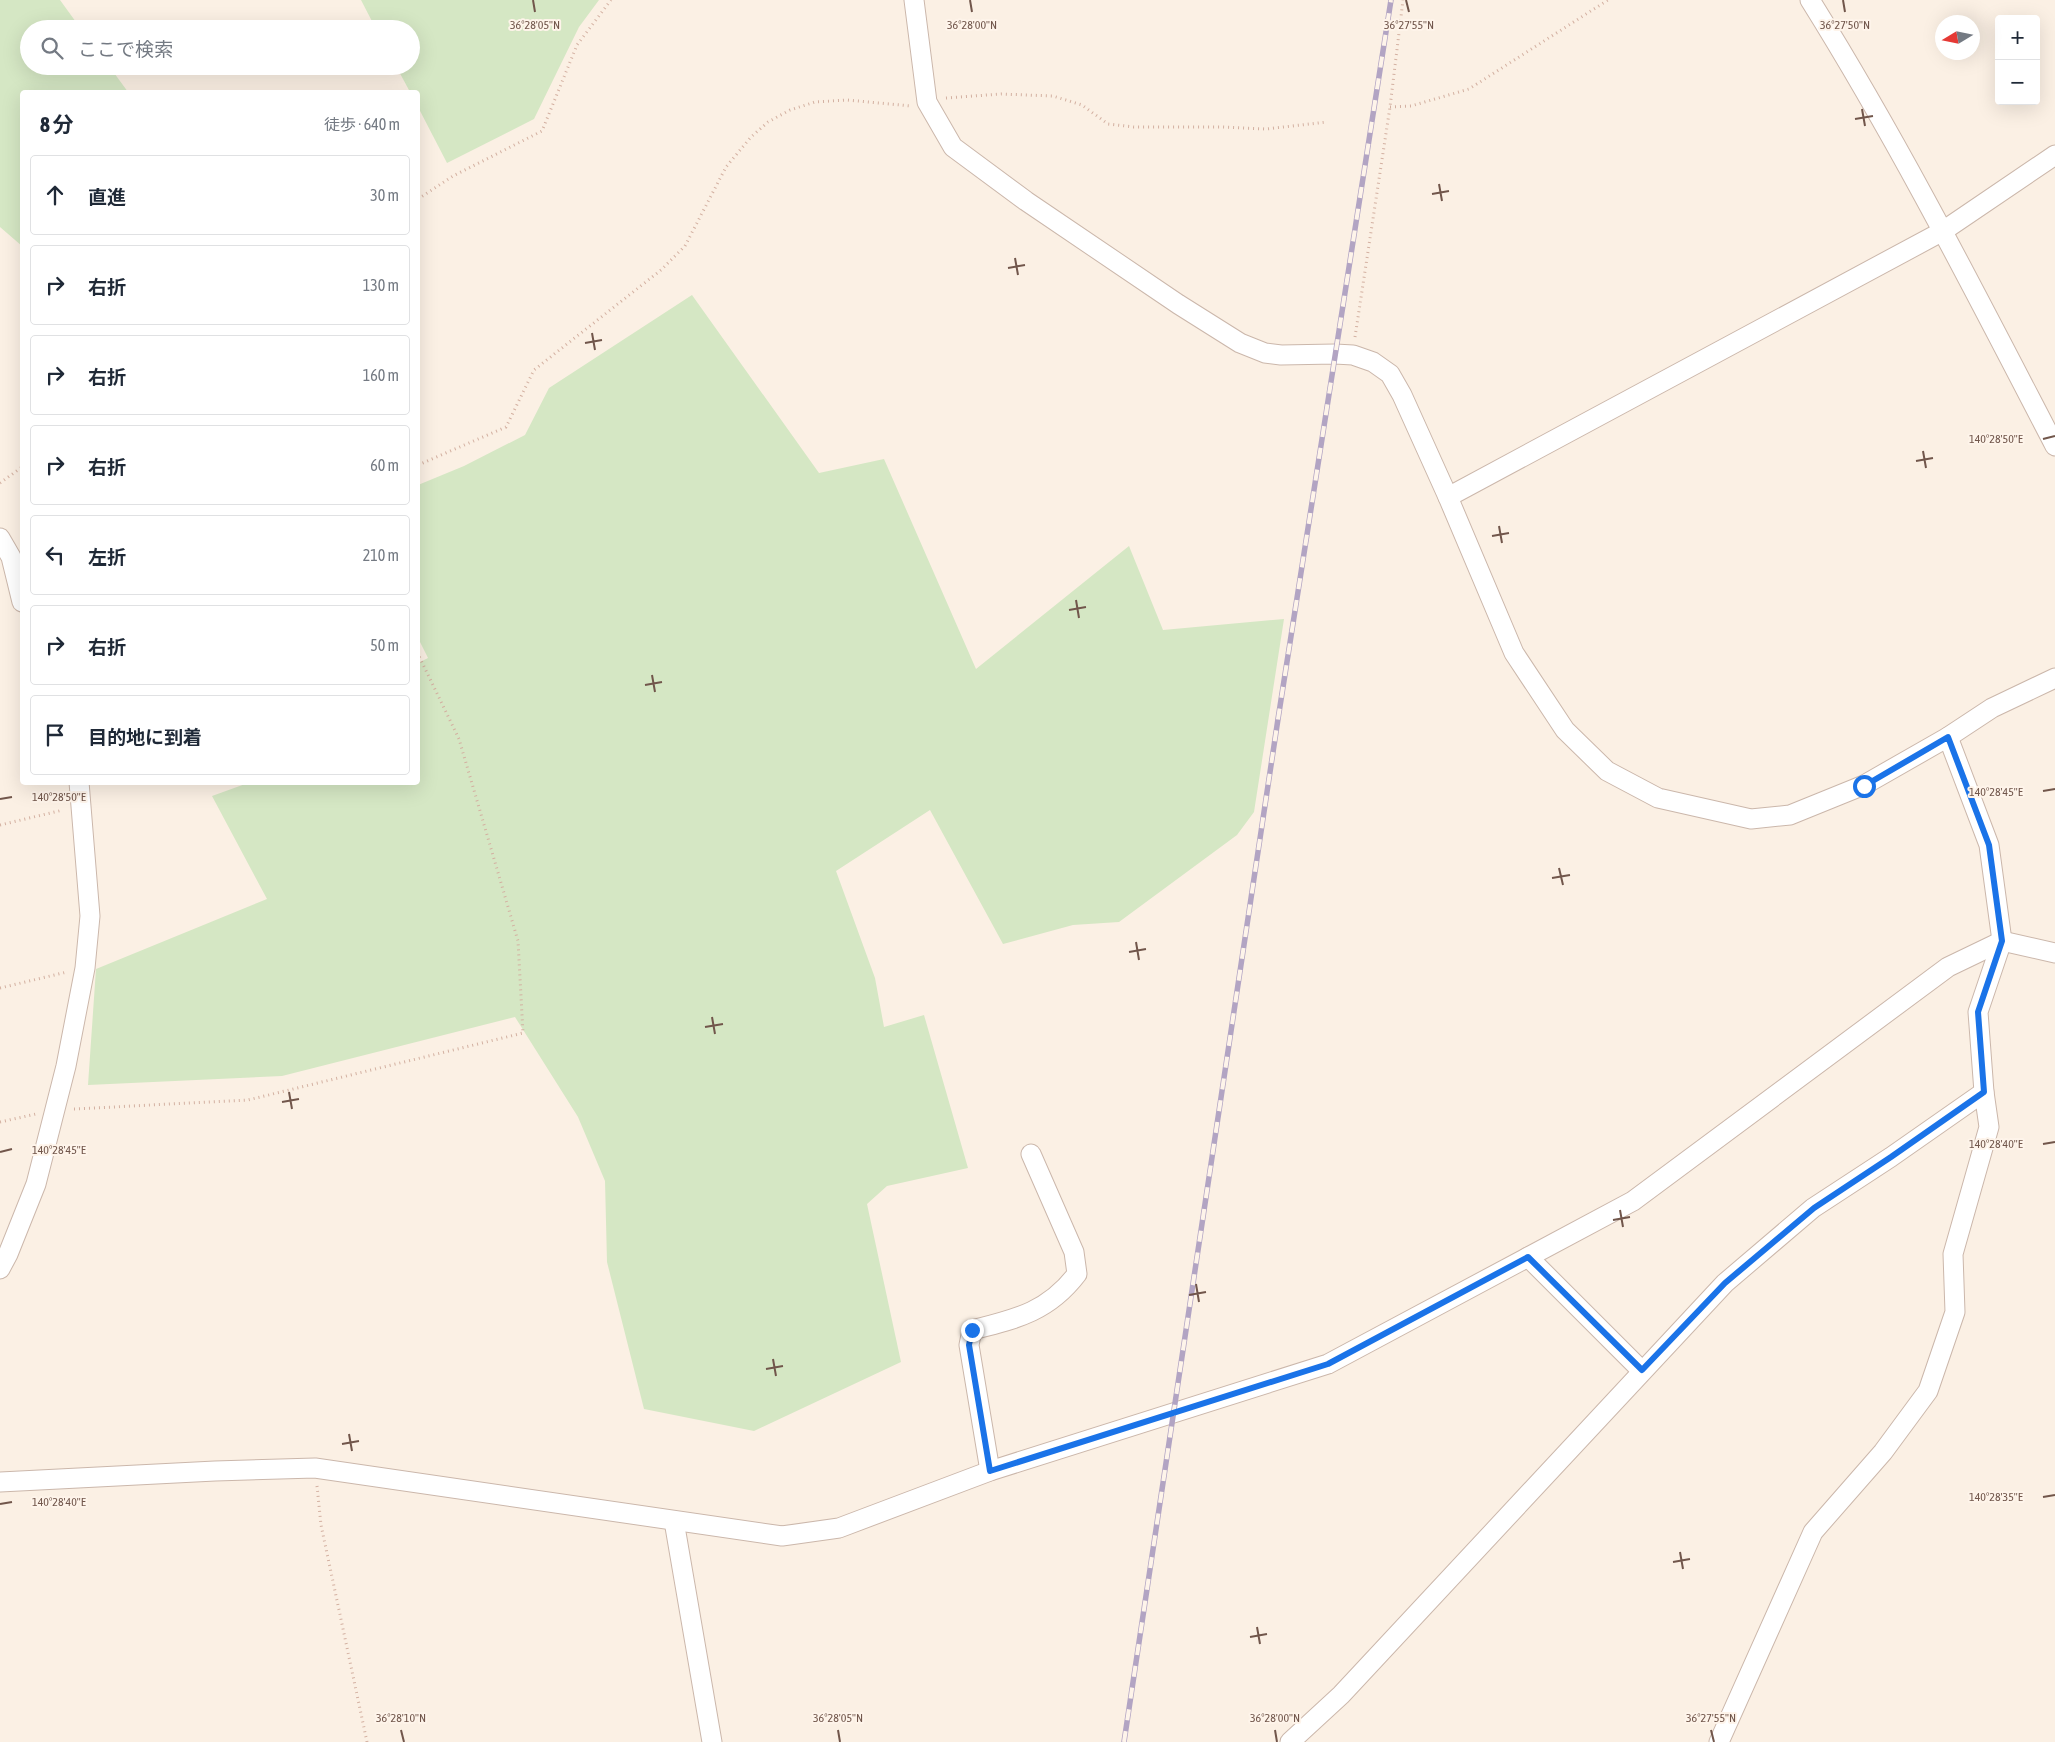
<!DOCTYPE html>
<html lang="ja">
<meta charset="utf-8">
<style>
:root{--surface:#fff;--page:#f2f2f3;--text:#1f2937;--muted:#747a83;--line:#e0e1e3}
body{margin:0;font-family:"Asap Condensed","Noto Sans JP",sans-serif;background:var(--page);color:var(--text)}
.controls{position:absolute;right:15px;top:15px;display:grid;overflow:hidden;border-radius:5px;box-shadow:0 5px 20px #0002}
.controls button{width:45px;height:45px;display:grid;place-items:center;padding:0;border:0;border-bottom:1px solid var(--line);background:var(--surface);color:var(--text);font:25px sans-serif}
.compass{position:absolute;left:1935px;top:15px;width:45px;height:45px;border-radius:50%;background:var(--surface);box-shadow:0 5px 20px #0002;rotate:260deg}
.stop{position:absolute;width:15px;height:15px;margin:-11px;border:4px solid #1a73e8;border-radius:50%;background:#fff}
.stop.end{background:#1a73e8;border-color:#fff;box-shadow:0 1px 5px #0008}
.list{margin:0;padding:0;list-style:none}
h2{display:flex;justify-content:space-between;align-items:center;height:65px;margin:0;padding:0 20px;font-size:21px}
h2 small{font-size:16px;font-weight:400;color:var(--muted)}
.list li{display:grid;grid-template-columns:32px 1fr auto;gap:15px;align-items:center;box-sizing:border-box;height:80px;margin:0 10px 10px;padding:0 10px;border:1px solid var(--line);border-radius:5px}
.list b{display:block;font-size:19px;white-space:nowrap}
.list em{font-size:16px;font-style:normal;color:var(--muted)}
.icon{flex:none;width:28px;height:28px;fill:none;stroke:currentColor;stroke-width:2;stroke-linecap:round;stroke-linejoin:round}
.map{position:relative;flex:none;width:2055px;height:1742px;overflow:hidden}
.search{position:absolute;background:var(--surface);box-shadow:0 5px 20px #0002;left:20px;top:20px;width:400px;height:55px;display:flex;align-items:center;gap:12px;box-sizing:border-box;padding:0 18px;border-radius:28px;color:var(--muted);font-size:19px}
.panel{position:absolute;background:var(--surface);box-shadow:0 5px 20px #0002;left:20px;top:90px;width:400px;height:695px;border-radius:5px}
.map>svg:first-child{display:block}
</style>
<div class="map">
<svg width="2055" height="1742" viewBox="0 0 2055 1742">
<rect width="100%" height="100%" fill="#fbf0e4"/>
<!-- green -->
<g fill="#d5e7c4">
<path d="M0 0H60L81 29H29V66H109L128 92H22V246L0 227Z"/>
<path d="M361 0H599L579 27 534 119 447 163 418 107V92H410L396 66H411V29H376Z"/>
<path d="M692 295 819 473 884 459 976 669 1129 546 1163 630 1284 619 1254 812 1237 835 1119 922 1073 925 1003 944 930 810 836 871 875 978 884 1027 924 1015 968 1168 887 1186 867 1204 901 1362 754 1431 644 1409 607 1262 605 1181 578 1117 515 1017 282 1076 88 1085 96 969 267 899 212 796 248 783 418 782V663L428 658 418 638V485L464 466 525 435 549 388Z"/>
</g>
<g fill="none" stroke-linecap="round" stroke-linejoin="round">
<!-- minor casing -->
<g stroke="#cbb7ab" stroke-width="21">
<g id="minor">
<path d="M914 0 927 102 953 147 1026 201 1178 304 1240 343 1265 353 1281 355 1335 354 1353 355 1373 362 1390 374 1402 395 1448 497 1514 653 1565 730 1607 771 1658 798 1751 819 1790 815 1864 785 1948 737 1992 708 2055 678"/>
<path d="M1810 0C1900 144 1977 296 2055 446"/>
<path d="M1448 497 1943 231 2055 155"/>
<path d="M0 538 11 557 22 602"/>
<path d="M1528 1257 1642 1371"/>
<path d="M0 1269 8 1254 36 1184 66 1066 85 968 90 916 79 782"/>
<path d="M990 1471 969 1345 972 1330C1016 1319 1048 1312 1077 1274L1074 1252 1031 1154"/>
<path d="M0 1482 215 1471 315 1468 782 1536 839 1528 990 1471 1328 1364 1633 1201 1948 967 2002 941 2055 953"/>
<path d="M674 1521 712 1742"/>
<path d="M1290 1742 1341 1695 1725 1283 1813 1208 1891 1157 1984 1092"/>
<path d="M1719 1742 1813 1532 1883 1452 1928 1391 1955 1312 1953 1254 1989 1127 1984 1092 1978 1012 2002 941 1989 845 1948 737"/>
</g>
</g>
<!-- path -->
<g stroke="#d3b0a1" stroke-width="3" stroke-dasharray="1 4" stroke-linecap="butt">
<path d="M946 98 1001 94 1053 96 1082 105 1108 124 1134 127H1223L1266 129 1327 122"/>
<path d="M1390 107 1411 106 1469 89 1608 0"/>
<path d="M418 199 453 176 542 131 577 45 611 0"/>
<path d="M1355 337 1390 107 1403 0"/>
<path d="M418 465 506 427 534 370 661 270 685 246 726 167 751 137 768 122 790 110 815 102 847 100 911 106"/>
<path d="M0 483 22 467"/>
<path d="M0 825 63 810"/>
<path d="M0 988 67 972"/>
<path d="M74 1109 248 1100 523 1033 518 941 459 739 418 654"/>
<path d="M0 1122 36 1114"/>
<path d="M317 1486 321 1525 367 1742"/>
</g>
<!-- minor -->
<use href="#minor" stroke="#fff" stroke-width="19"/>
<!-- rail casing -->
<g stroke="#b2a4c3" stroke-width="5.5">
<path id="rail" d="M1124 1742 1278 719 1391 0"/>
</g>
<!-- rail -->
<use href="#rail" stroke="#fef4ea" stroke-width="4" stroke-dasharray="11" stroke-linecap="butt"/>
</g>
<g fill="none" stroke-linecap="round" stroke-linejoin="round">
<!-- route -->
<path stroke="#1a73e8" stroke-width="6" d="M972 1330 969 1345 990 1471 1328 1364 1528 1257 1642 1370 1725 1283 1814 1208 1891 1157 1984 1092 1978 1012 2002 941 1989 845 1948 737 1864 786"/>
</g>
<!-- ticks -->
<path fill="none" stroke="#71564b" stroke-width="2" d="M533 0 535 12M970 0 972 12M1406 0 1409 12M1843 0 1845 12M1862 109 1865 126M1855 119 1873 116M1439 184 1442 201M1432 194 1449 191M1015 258 1018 275M1008 268 1025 265M592 333 595 350M585 343 602 340M2043 439 2055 436M1923 451 1926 468M1916 461 1933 458M1499 526 1502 543M1492 536 1509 533M1076 600 1079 618M1069 610 1086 607M652 675 655 692M645 685 662 682M2043 791 2055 789M0 799 12 797M1559 868 1563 885M1552 878 1570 875M1136 942 1139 960M1129 952 1146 949M712 1017 715 1034M705 1027 723 1024M289 1092 292 1109M282 1102 299 1099M2043 1144 2055 1142M0 1152 12 1149M1620 1210 1623 1227M1613 1220 1630 1217M1196 1284 1199 1302M1189 1295 1206 1292M773 1359 776 1376M766 1369 783 1366M349 1434 352 1451M342 1444 359 1441M2043 1497 2055 1495M0 1504 12 1502M1680 1552 1683 1569M1673 1562 1690 1559M1257 1627 1260 1644M1250 1637 1267 1634M401 1730 404 1742M838 1730 840 1742M1275 1730 1277 1742M1711 1730 1714 1742"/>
<g font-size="12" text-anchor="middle" fill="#71564b" stroke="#fef4ea" stroke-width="4" stroke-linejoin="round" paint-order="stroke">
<text x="535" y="29">36°28'05"N</text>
<text x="972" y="29">36°28'00"N</text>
<text x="1409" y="29">36°27'55"N</text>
<text x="1845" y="29">36°27'50"N</text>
<text x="1996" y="443">140°28'50"E</text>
<text x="1996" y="796">140°28'45"E</text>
<text x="59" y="801">140°28'50"E</text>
<text x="1996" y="1148">140°28'40"E</text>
<text x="59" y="1154">140°28'45"E</text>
<text x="1996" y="1501">140°28'35"E</text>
<text x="59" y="1506">140°28'40"E</text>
<text x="401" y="1722">36°28'10"N</text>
<text x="838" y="1722">36°28'05"N</text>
<text x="1275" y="1722">36°28'00"N</text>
<text x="1711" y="1722">36°27'55"N</text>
</g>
</svg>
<div class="controls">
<button>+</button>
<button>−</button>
</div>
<svg class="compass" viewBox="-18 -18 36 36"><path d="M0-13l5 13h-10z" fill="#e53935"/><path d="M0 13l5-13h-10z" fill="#747a83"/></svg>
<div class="stop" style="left:1864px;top:786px"></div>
<div class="stop end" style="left:972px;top:1330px"></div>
<div class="search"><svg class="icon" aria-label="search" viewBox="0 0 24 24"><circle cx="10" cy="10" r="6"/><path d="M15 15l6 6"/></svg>ここで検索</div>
<section class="panel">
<h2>8 分<small>徒歩 · 640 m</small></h2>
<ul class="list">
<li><svg class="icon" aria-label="ahead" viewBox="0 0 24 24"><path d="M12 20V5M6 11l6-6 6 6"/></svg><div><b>直進</b></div><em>30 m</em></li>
<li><svg class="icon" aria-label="right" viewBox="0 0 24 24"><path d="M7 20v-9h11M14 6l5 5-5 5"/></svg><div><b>右折</b></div><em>130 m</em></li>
<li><svg class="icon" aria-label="right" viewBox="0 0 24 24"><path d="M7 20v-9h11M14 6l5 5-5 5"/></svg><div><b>右折</b></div><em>160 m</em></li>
<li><svg class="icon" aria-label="right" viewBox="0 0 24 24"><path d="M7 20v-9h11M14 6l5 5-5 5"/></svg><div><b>右折</b></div><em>60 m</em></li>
<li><svg class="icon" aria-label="left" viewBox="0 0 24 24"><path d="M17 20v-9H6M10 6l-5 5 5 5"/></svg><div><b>左折</b></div><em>210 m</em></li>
<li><svg class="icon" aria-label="right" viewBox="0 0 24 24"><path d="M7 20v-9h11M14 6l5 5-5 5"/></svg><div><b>右折</b></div><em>50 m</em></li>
<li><svg class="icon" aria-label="arrive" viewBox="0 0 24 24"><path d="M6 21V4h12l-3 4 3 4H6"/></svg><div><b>目的地に到着</b></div></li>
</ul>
</section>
</div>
